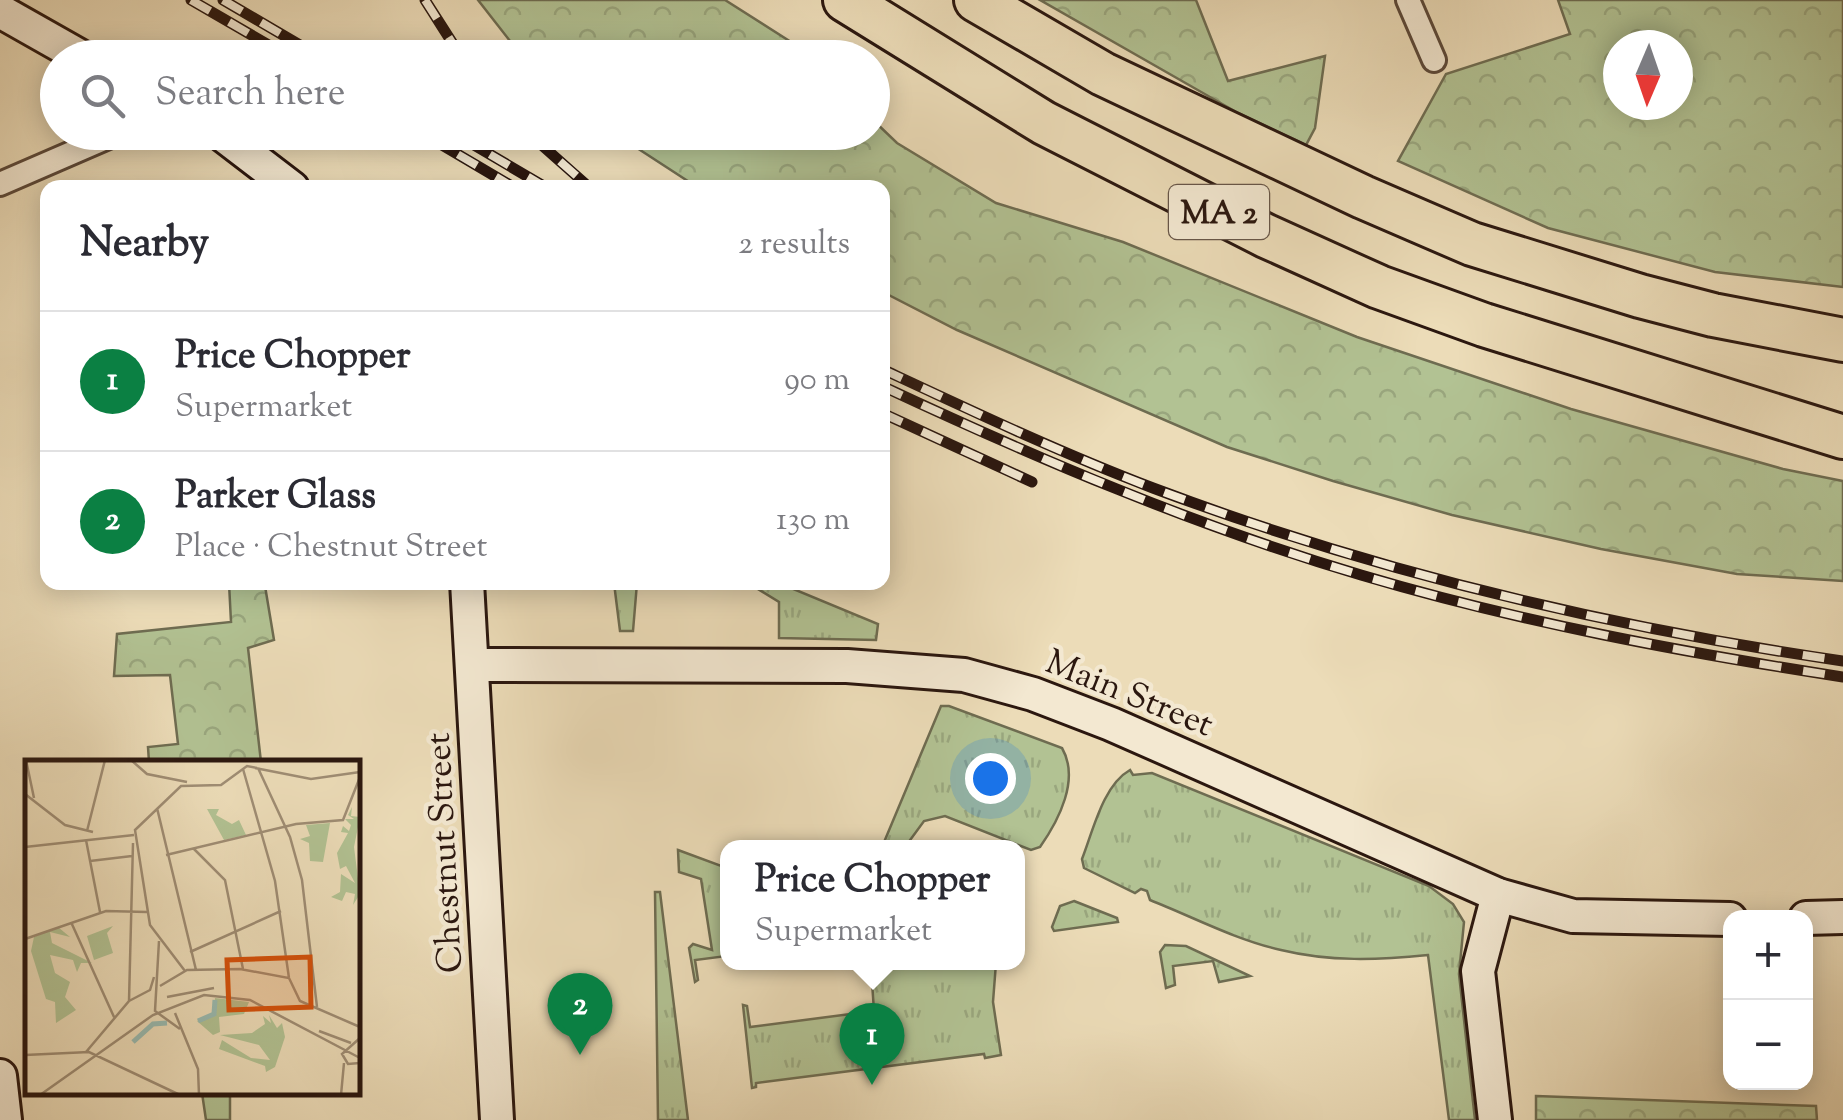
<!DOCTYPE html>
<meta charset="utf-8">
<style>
:root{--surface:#fff;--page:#f2f2f3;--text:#2b2b33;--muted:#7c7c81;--line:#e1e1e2;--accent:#0b8043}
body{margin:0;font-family:"Sorts Mill Goudy",serif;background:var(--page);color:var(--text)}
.controls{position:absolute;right:30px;bottom:30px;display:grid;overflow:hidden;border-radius:20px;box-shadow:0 5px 25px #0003}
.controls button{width:90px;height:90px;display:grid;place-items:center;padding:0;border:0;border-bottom:2px solid var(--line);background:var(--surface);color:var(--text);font:50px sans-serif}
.compass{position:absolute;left:1603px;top:30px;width:90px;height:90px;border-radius:50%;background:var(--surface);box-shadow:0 5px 25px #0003;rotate:182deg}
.you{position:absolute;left:990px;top:778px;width:35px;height:35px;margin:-25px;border:8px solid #fff;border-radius:50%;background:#1a73e8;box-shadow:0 0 0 15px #1a73e833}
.badge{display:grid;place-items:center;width:65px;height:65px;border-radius:50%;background:var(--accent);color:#fff;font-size:32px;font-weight:700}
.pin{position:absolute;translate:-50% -82px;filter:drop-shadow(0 2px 5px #0008)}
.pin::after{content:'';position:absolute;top:52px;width:35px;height:30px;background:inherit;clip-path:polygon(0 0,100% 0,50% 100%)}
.popup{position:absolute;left:720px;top:840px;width:305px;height:130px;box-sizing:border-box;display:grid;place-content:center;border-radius:20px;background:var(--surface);filter:drop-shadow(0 2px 8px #0005);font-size:32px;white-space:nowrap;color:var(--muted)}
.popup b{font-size:38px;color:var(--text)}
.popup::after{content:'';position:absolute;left:50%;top:100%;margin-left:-20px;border:20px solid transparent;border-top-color:var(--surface)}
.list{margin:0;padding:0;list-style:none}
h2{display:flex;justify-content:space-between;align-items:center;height:130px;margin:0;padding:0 40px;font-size:42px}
h2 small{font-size:32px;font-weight:400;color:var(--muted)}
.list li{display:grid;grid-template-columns:65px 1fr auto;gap:30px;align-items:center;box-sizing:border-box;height:140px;padding:0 40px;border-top:2px solid var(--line)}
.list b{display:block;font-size:38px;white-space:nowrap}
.list p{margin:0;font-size:32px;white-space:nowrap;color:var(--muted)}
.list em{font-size:32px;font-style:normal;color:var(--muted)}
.icon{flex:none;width:55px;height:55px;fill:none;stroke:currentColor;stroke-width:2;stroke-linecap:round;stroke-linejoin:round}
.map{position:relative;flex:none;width:1843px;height:1120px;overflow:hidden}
.search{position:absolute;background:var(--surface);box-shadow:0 5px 25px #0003;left:40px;top:40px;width:850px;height:110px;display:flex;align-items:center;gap:25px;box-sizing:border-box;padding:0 35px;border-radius:55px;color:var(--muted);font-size:38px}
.panel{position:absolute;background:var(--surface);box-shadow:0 5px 25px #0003;left:40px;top:180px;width:850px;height:410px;border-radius:20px}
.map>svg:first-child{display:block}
</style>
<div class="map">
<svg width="1843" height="1120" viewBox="0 0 1843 1120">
<defs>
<pattern id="grass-tufts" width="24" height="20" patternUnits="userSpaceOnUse" patternTransform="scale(2.5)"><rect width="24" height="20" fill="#b2c293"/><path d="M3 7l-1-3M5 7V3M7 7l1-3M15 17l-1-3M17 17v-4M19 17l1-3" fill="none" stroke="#99a67e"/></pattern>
<pattern id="forest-crowns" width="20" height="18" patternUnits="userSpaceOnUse" patternTransform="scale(2.5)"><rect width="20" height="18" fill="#b2c293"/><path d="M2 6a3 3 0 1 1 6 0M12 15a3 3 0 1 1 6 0" fill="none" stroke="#99a67e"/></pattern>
</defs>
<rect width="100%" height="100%" fill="#ecdcb8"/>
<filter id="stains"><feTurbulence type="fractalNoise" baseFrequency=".002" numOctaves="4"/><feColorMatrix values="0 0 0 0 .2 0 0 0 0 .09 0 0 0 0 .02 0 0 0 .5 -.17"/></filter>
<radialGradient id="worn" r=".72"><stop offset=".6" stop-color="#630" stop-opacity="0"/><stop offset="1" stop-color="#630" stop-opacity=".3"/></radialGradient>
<!-- grass -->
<g fill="url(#grass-tufts)" stroke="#6e6c51" stroke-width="2.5">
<path d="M614 583H637L633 631H620Z"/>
<path d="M748 583H779L878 624 876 640 779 638V602Z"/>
<path d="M941 706H949L1062 748C1080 779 1059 820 1040 847L1031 850 945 816 924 821 905 847H882Z"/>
<path d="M1130 770 1133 775 1152 773 1429 886 1453 904 1464 922 1459 974 1475 1120H1449L1428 955C1378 960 1330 962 1281 950 1236 940 1193 917 1150 900L1147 891 1141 889 1135 893 1084 868 1082 859C1093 831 1103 785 1130 770Z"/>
<path d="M678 850 727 868V956L695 960 698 980 695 982 689 948 693 944 712 950 701 879 679 872Z"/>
<path d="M655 892H660L688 1120H658Z"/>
<path d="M1074 901 1117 918 1118 922 1054 931 1052 927 1060 906Z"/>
<path d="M1165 945 1186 946 1250 976 1219 982 1213 961 1173 966 1175 985 1166 988 1160 952Z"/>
<path d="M889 963H996L993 1002 1001 1055 985 1058 984 1054 756 1083V1087L752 1088 743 1005 747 1006 750 1027 874 1011 872 982Z"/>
</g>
<!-- forest -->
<g fill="url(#forest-crowns)" stroke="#6e6c51" stroke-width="2.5" fill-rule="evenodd">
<path d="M478 0H725L791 42 808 57H528L510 41Z"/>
<path d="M1040 0H1196L1228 81 1325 56 1315 128 1306 145 1238 113Z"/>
<path d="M1558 0H1843V287L1715 272 1548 228 1398 161 1446 74 1570 34ZM1678 45V105H1618V45Z"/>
<path d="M873 120 897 143 996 203 1123 242 1357 337 1571 409 1783 469 1843 481V581L1737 574 1601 549 1452 515 1333 481 1227 447 957 330 883 292 882 188 697 187 614 133 872 132Z"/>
<path d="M229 583H269L265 586 274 640 248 648 261 762H149L148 747 178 744 170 675 114 676 117 634 231 622Z"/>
<path d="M202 1093H230V1120H206Z"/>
<path d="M1536 1096 1816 1106 1817 1120H1536Z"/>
</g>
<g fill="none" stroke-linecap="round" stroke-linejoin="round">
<!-- street casing -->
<g stroke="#5b4839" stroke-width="28">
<g id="street">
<path d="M1408 0 1434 60"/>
<path d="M0 184 120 132"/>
</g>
</g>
<!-- secondary casing -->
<g stroke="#2b170f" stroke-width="38">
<g id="secondary">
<path d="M0 11 83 58"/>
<path d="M219 132 292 188"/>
<path d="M467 582 497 1120"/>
<path d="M473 665 847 666 964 675 1033 694 1111 724 1498 895 1573 916 1730 919"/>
<path d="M1806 918 1843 917"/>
<path d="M0 1076 5 1120"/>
<path d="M1495 1120 1478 971 1498 895"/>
</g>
</g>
<!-- highway casing -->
<g stroke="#2b170f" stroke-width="48">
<g id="highway">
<path d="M845 0 1044 123 1266 236 1379 287 1484 325 1843 437"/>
<path d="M976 0 1103 74 1363 197 1472 244 1640 296 1713 315 1843 340"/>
</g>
</g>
<!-- street -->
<use href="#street" stroke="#f3e8d1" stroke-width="22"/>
<!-- secondary -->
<use href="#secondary" stroke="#f3e8d1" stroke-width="32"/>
<!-- highway -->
<use href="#highway" stroke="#ecdcb8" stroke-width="42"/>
<!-- rail casing -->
<g stroke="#2b170f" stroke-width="11">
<g id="rail">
<path d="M191 0 291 58"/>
<path d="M223 0 322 58"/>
<path d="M425 0 462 58"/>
<path d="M420 132 515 188"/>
<path d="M452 132 547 188"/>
<path d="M527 132 590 188"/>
<path d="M882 369C972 411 1061 453 1153 488 1376 572 1608 627 1843 661"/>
<path d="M882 386C1038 459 1196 526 1361 575 1519 622 1681 652 1843 677"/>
<path d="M882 413 1032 482"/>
</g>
</g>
<!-- rail -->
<use href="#rail" stroke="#f3e8d1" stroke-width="8" stroke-dasharray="22" stroke-linecap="butt"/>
</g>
<g text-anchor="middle" stroke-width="9" stroke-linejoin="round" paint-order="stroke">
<!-- shield labels -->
<rect fill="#f3e8d1" stroke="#675649" stroke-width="2.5" x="1169" y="185" width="100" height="54" rx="8"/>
<g font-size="32" font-weight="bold" fill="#2b170f">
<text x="1219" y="223">MA 2</text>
</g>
<!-- street labels -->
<g font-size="35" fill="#2b170f" stroke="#f3e8d1">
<text transform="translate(1130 692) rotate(22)" y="12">Main Street</text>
<text transform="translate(443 853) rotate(-93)" y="12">Chestnut Street</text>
</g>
</g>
<!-- overview -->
<g transform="translate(25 760)">
<rect width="335" height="335" fill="#ecdcb8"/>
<path d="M305 63 298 102 285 101 284 83 275 79 285 76 281 65Z" fill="#b2c293"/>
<path d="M327 47 326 56 335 57 329 87 335 134 328 145 330 134 321 132 317 141 306 137 315 132 316 114 330 123 321 106 315 109 312 93 323 73 316 72 318 66 324 71 326 65 320 59H329L323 55ZM33 167 45 177 25 172 27 183 67 203H56L52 212 48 200 25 195 30 213 45 222 40 237 51 250 31 263 30 242 21 239 6 191 9 177ZM190 238 224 242 219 254 194 257 195 272 188 275 172 261 188 254ZM244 255 252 268 257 263 260 277 250 307 241 312 240 306 194 289 197 280 226 298 245 300 234 285 195 275 227 273 240 264 238 256 246 263Z" fill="#b2c293"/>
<path d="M182 49H194L191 55 207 64 214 60 221 75 199 80ZM88 166 82 173 88 193 69 200 62 176Z" fill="#b2c293"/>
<path fill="none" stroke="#99bbb1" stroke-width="5" d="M173 261 189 254 190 240M108 282 128 264 142 263"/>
<path fill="none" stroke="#9f8d74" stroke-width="2.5" d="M1 0 9 38M106 0 122 14 162 22M230 8 286 19 335 12M233 8 265 77 277 120 292 247M218 9 250 121 264 218M0 34 40 65 68 72M132 48 171 210M62 71 80 0M61 80 75 152M0 87 109 75M169 89 200 120 218 209M141 95 271 64 318 60 335 17M65 101 107 96M46 162 89 257M0 179 81 151 122 152M134 181 130 251 155 269M165 192 256 151M160 211 125 165 110 70 156 26 196 25 222 6 232 8M135 226 162 210 215 209 264 218 275 241 335 267M142 237 189 228M104 241 125 230 129 217M150 253 173 309 174 335M294 271 326 283M335 278 317 294 323 304 335 303M61 292 104 241 108 83M0 295 64 292 155 335M15 335 128 255 179 235 225 240 335 298M316 335 319 303"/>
<path fill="#d5520c" fill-opacity="0.15" stroke="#d5520c" stroke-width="5" d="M285 197 286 247 204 250 202 200Z"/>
<rect width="335" height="335" fill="none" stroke="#2b170f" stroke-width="5"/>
</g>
<rect width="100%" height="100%" filter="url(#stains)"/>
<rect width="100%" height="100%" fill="url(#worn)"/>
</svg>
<div class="controls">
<button>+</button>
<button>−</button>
</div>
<svg class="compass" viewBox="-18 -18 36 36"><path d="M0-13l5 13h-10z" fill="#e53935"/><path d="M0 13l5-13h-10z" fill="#7c7c81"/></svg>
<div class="you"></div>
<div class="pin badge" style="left:872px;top:1085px">1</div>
<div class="popup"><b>Price Chopper</b>Supermarket</div>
<div class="pin badge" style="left:580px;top:1055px">2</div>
<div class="search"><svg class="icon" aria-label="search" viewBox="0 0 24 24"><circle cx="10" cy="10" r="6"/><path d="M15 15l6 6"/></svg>Search here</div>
<section class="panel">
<h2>Nearby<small>2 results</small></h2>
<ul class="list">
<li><span class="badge">1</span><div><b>Price Chopper</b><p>Supermarket</p></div><em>90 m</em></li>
<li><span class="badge">2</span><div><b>Parker Glass</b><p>Place · Chestnut Street</p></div><em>130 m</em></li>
</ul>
</section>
</div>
